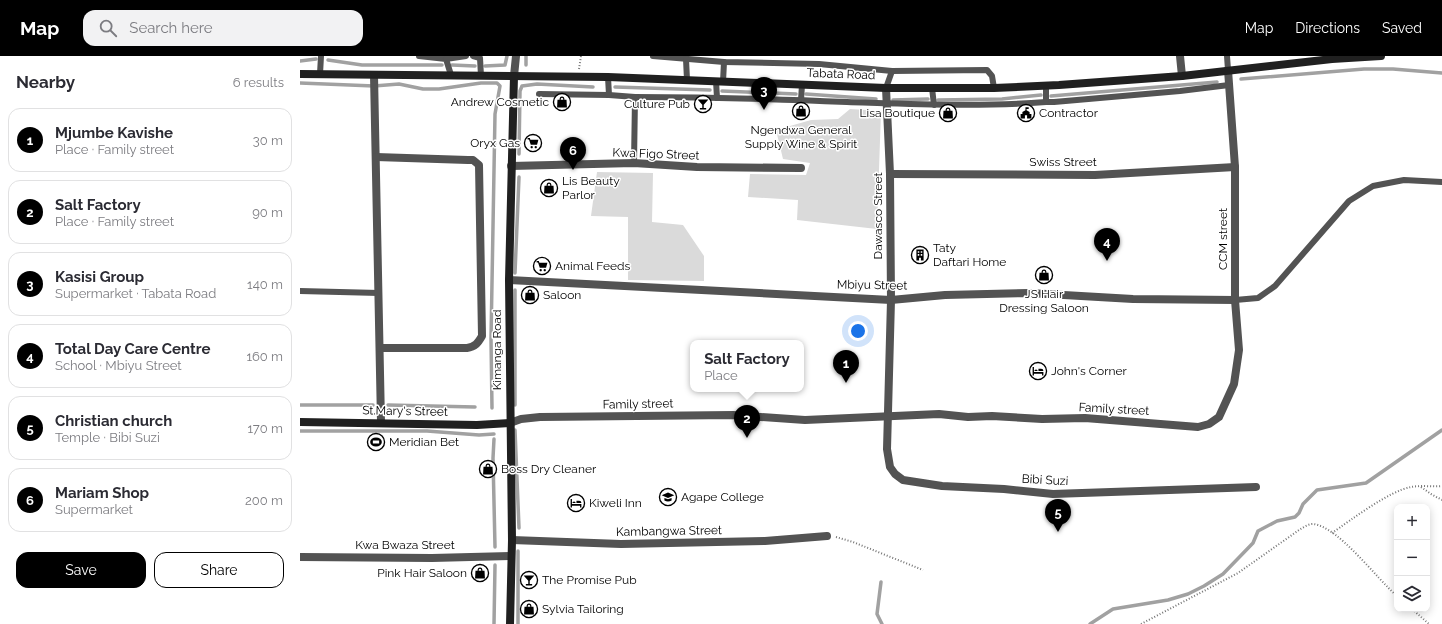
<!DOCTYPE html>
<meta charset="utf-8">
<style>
:root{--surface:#fff;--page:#f2f2f3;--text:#2b2b33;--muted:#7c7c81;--line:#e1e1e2;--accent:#000}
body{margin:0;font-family:Raleway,sans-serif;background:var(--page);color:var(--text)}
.controls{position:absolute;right:12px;bottom:12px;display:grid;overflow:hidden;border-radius:8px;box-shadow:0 2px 10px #0003}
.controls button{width:36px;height:36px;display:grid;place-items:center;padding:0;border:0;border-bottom:1px solid var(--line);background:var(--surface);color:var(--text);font:20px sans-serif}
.you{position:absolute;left:558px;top:275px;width:14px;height:14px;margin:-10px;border:3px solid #fff;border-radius:50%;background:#1a73e8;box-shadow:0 0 0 6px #1a73e833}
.badge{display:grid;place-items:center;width:26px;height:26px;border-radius:50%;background:var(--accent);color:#fff;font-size:13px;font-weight:700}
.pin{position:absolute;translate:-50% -33px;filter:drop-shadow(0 1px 2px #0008)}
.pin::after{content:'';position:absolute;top:21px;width:14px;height:12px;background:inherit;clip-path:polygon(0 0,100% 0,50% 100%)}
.popup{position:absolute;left:390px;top:284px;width:114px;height:52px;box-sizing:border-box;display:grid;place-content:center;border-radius:8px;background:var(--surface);filter:drop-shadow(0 1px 3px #0005);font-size:13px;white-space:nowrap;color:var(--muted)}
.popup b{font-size:15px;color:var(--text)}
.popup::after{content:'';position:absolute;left:50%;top:100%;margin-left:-8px;border:8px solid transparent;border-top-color:var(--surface)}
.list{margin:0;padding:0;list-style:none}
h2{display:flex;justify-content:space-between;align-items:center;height:52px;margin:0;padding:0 16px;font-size:17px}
h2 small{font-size:13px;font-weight:400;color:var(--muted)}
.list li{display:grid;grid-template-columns:26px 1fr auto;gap:12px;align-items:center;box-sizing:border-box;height:64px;margin:0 8px 8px;padding:0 8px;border:1px solid var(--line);border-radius:12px}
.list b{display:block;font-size:15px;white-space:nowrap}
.list p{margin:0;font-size:13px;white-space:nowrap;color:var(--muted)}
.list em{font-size:13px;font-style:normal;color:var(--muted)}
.actions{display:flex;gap:8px;padding:12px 16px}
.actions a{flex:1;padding:9px 0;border:1px solid var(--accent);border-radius:12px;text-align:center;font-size:14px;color:var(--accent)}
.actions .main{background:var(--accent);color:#fff}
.icon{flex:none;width:22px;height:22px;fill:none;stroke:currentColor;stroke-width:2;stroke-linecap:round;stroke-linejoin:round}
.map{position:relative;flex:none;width:1142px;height:568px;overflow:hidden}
header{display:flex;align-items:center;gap:24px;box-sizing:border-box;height:56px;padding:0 20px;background:var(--accent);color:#fff}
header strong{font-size:19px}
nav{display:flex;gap:22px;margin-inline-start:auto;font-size:14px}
.search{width:280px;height:36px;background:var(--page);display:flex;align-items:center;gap:10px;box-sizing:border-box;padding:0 14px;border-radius:12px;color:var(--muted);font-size:15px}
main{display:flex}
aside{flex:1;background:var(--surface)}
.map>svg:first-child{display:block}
</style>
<header>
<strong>Map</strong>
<div class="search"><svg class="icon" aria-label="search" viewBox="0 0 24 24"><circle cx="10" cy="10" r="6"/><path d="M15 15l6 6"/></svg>Search here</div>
<nav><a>Map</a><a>Directions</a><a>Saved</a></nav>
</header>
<main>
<aside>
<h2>Nearby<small>6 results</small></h2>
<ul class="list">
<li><span class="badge">1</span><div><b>Mjumbe Kavishe</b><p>Place · Family street</p></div><em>30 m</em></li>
<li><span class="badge">2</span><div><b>Salt Factory</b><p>Place · Family street</p></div><em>90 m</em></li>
<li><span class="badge">3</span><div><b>Kasisi Group</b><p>Supermarket · Tabata Road</p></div><em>140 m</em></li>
<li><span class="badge">4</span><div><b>Total Day Care Centre</b><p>School · Mbiyu Street</p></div><em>160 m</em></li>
<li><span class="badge">5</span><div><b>Christian church</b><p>Temple · Bibi Suzi</p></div><em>170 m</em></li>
<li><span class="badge">6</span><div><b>Mariam Shop</b><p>Supermarket</p></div><em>200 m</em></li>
</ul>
<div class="actions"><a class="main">Save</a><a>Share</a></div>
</aside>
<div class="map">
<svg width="1142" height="568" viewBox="0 0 1142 568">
<rect width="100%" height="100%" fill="#fff"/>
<!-- green -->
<g fill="#dadada">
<path d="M550 53 581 55 577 173 497 164 498 144 448 141 450 118 506 119 510 107 483 103 476 74 511 64 538 63Z"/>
<path d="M297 116 353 117 352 166 383 169 404 200V225L328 224V161L291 160Z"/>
</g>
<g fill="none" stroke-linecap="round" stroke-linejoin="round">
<!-- stream -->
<g stroke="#a1a1a1" stroke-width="3.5">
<path d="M28 4 62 9H142"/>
<path d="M0 5 16 3"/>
<path d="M152 9 175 10"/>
<path d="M226 9V0"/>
<path d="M185 10 205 9 207 0"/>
<path d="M941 23 1064 13H1093L1142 17"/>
<path d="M0 27 74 30 99 28 123 33H139L181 27H197L200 30 195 58 191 283 192 352"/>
<path d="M315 31 410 34"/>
<path d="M422 35 496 38"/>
<path d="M506 38 576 43"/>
<path d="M751 40 917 26"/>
<path d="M593 44 628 43"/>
<path d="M638 44 702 43 741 39"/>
<path d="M219 98 220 35 222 30 237 28 293 31"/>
<path d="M215 217 219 121"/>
<path d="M215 234V349"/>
<path d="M0 349H73"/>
<path d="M88 349 175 351"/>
<path d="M215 374 219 472"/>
<path d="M0 375H127L179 379 194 378"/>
<path d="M194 383 193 402 195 491"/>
<path d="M581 526 577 558 582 568"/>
<path d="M194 568 195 509"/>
<path d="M218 568V495"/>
<path d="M790 568 813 553 868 544 888 538 904 530 923 518 953 487 958 475 977 465 995 461 999 457 1003 448 1017 434 1066 427 1142 374"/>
</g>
<!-- path -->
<g stroke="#757575" stroke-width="2" stroke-dasharray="1 2" stroke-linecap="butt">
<path d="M279 13 281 0"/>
<path d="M1121 431 1131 438 1142 444"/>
<path d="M1032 477C1051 464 1089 435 1111 431 1121 429 1132 431 1142 430"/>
<path d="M536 481 553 486 623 514"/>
<path d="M1112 553 1129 568"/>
<path d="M841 568 938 517 999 474C1003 472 1007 468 1013 468 1038 470 1077 523 1097 540"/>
</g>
<!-- lane -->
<g stroke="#535353" stroke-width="6">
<path d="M119 0 146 3 151 19"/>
<path d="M173 0 180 2 181 20"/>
<path d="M353 0 424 6 519 8 592 15 687 14 692 20 694 32"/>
<path d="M927 0 928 14"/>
<path d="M146 3 166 0"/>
<path d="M386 3 387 24"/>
<path d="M20 18 21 0"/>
<path d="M308 21 309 39 335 41 334 107"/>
<path d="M416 25 417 42"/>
<path d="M423 26 424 6"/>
<path d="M746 30V46H754L880 35 929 29"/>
<path d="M586 32 592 15"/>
<path d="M632 32 634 49"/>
<path d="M239 38 309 39"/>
<path d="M335 41C406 41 476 43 547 46 614 48 680 51 746 46"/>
<path d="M501 44 502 29"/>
<path d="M0 235 79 237"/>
<path d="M935 244 958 242 975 230 1049 145 1073 130 1104 124 1142 126"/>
</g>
<!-- street -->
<g stroke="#535353" stroke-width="8">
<path d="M880 0 882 20"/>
<path d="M74 19 81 366"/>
<path d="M214 20 216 0"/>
<path d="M586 32 590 118 591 244 587 393 590 411 595 418 603 424 642 430 704 433 753 438 956 431"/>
<path d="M76 101 168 104H173L179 109 182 280C178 287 175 291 167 292H80"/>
<path d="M211 110 334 107 397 111 501 112"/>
<path d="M590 118 795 119 935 111"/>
<path d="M209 224 591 244 645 239 729 237 833 243 935 244"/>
<path d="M210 367 221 363 240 361 433 359 505 364 639 358 668 361 692 360 742 363 785 362 898 371 909 368 919 361 934 328 939 294 935 244V111L928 14"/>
<path d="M212 484 321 488 465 485 527 480"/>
<path d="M0 501 132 502 210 500"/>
</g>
<!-- secondary -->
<g stroke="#202020" stroke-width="8">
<path d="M0 18 308 21 586 32H694L759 29 882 20 1032 3 1081 0"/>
<path d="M0 366 177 369 210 367"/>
<path d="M210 568 212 484 209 224 214 20"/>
</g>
</g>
<!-- icons -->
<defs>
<g id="shop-ring" transform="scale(0.9)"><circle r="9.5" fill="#fff" stroke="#000" stroke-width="1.5"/><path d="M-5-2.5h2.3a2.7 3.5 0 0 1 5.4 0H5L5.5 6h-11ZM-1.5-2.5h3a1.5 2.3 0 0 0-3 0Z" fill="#000"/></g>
<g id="bar-ring" transform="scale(0.9)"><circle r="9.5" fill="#fff" stroke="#000" stroke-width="1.5"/><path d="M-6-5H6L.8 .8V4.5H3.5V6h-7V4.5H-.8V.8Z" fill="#000"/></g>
<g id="civic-ring" transform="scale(0.9)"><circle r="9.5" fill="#fff" stroke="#000" stroke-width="1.5"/><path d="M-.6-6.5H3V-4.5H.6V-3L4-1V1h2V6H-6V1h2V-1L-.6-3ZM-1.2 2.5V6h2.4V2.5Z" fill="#000"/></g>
<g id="supermarket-ring" transform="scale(0.9)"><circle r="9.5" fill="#fff" stroke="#000" stroke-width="1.5"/><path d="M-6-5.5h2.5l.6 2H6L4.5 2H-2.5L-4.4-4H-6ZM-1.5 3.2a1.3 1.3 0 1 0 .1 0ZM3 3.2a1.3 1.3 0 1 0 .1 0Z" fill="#000"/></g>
<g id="building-ring" transform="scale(0.9)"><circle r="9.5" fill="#fff" stroke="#000" stroke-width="1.5"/><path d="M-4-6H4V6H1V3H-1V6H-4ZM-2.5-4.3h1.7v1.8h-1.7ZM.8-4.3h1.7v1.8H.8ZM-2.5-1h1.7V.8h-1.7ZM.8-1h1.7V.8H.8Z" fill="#000"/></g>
<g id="hotel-ring" transform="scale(0.9)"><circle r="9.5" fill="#fff" stroke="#000" stroke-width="1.5"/><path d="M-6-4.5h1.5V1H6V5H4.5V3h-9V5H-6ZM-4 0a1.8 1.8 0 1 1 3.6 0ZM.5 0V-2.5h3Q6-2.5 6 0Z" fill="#000"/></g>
<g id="stadium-ring" transform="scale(0.9)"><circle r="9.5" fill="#fff" stroke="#000" stroke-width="1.5"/><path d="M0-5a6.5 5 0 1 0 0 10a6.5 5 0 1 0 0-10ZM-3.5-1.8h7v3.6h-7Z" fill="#000"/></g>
<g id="university-ring" transform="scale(0.9)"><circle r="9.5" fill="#fff" stroke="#000" stroke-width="1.5"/><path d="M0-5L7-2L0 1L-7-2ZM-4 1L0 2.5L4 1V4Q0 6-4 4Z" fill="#000"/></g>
</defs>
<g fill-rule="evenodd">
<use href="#shop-ring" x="262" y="46"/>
<use href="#bar-ring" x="403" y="48"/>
<use href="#shop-ring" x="501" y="55"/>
<use href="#shop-ring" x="648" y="57"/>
<use href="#civic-ring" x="726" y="57"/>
<use href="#supermarket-ring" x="233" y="87"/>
<use href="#shop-ring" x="249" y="132"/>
<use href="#building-ring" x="620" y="199"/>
<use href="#supermarket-ring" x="242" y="210"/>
<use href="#shop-ring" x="744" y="219"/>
<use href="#shop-ring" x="230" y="239"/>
<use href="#hotel-ring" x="738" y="315"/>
<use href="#stadium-ring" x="76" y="386"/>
<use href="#shop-ring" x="188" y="413"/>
<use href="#university-ring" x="368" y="441"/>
<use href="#hotel-ring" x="276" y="447"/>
<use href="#shop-ring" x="180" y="517"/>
<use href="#bar-ring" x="229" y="524"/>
<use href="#shop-ring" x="229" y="553"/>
</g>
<g text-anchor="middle" stroke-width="3" stroke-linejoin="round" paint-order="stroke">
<!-- street labels -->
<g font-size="12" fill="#000" stroke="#fff">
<text transform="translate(541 18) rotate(2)" y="4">Tabata Road</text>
<text transform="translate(356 98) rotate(2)" y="4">Kwa Figo Street</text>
<text x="763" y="110">Swiss Street</text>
<text transform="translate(578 160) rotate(-90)" y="4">Dawasco Street</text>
<text transform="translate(923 183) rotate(-90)" y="4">CCM street</text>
<text transform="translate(572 229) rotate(1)" y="4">Mbiyu Street</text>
<text transform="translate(197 294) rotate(-90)" y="4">Kimanga Road</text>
<text transform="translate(338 348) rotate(-1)" y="4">Family street</text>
<text transform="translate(814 353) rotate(3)" y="4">Family street</text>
<text transform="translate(105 355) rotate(1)" y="4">St.Mary's Street</text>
<text transform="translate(745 424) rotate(3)" y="4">Bibi Suzi</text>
<text transform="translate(369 475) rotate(-1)" y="4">Kambangwa Street</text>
<text x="105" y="493">Kwa Bwaza Street</text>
</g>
<!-- poi labels -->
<g font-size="12" fill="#000" stroke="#fff" text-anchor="start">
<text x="249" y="50" text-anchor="end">Andrew Cosmetic</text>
<text x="390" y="52" text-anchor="end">Culture Pub</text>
<text x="635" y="61" text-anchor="end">Lisa Boutique</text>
<text x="739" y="61">Contractor</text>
<text x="501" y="78" text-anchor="middle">Ngendwa General<tspan x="501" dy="14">Supply Wine &amp; Spirit</tspan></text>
<text x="220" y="91" text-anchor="end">Oryx Gas</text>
<text x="262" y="129">Lis Beauty<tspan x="262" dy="14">Parlor</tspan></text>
<text x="633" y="196">Taty<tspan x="633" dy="14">Daftari Home</tspan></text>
<text x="255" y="214">Animal Feeds</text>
<text x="744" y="242" text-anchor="middle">JS Hair<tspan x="744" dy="14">Dressing Saloon</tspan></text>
<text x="243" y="243">Saloon</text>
<text x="751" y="319">John's Corner</text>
<text x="89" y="390">Meridian Bet</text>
<text x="201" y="417">Boss Dry Cleaner</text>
<text x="381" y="445">Agape College</text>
<text x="289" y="451">Kiweli Inn</text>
<text x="167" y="521" text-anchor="end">Pink Hair Saloon</text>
<text x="242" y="528">The Promise Pub</text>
<text x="242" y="557">Sylvia Tailoring</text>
</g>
</g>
</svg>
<div class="controls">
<button>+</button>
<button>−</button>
<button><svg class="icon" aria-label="layers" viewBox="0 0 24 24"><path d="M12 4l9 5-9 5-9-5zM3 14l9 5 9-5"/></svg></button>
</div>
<div class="you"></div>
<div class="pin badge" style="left:546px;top:327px">1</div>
<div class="pin badge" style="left:447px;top:382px">2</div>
<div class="popup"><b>Salt Factory</b>Place</div>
<div class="pin badge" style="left:464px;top:54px">3</div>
<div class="pin badge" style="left:807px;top:205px">4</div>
<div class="pin badge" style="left:758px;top:476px">5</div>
<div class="pin badge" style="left:273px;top:114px">6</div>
</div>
</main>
